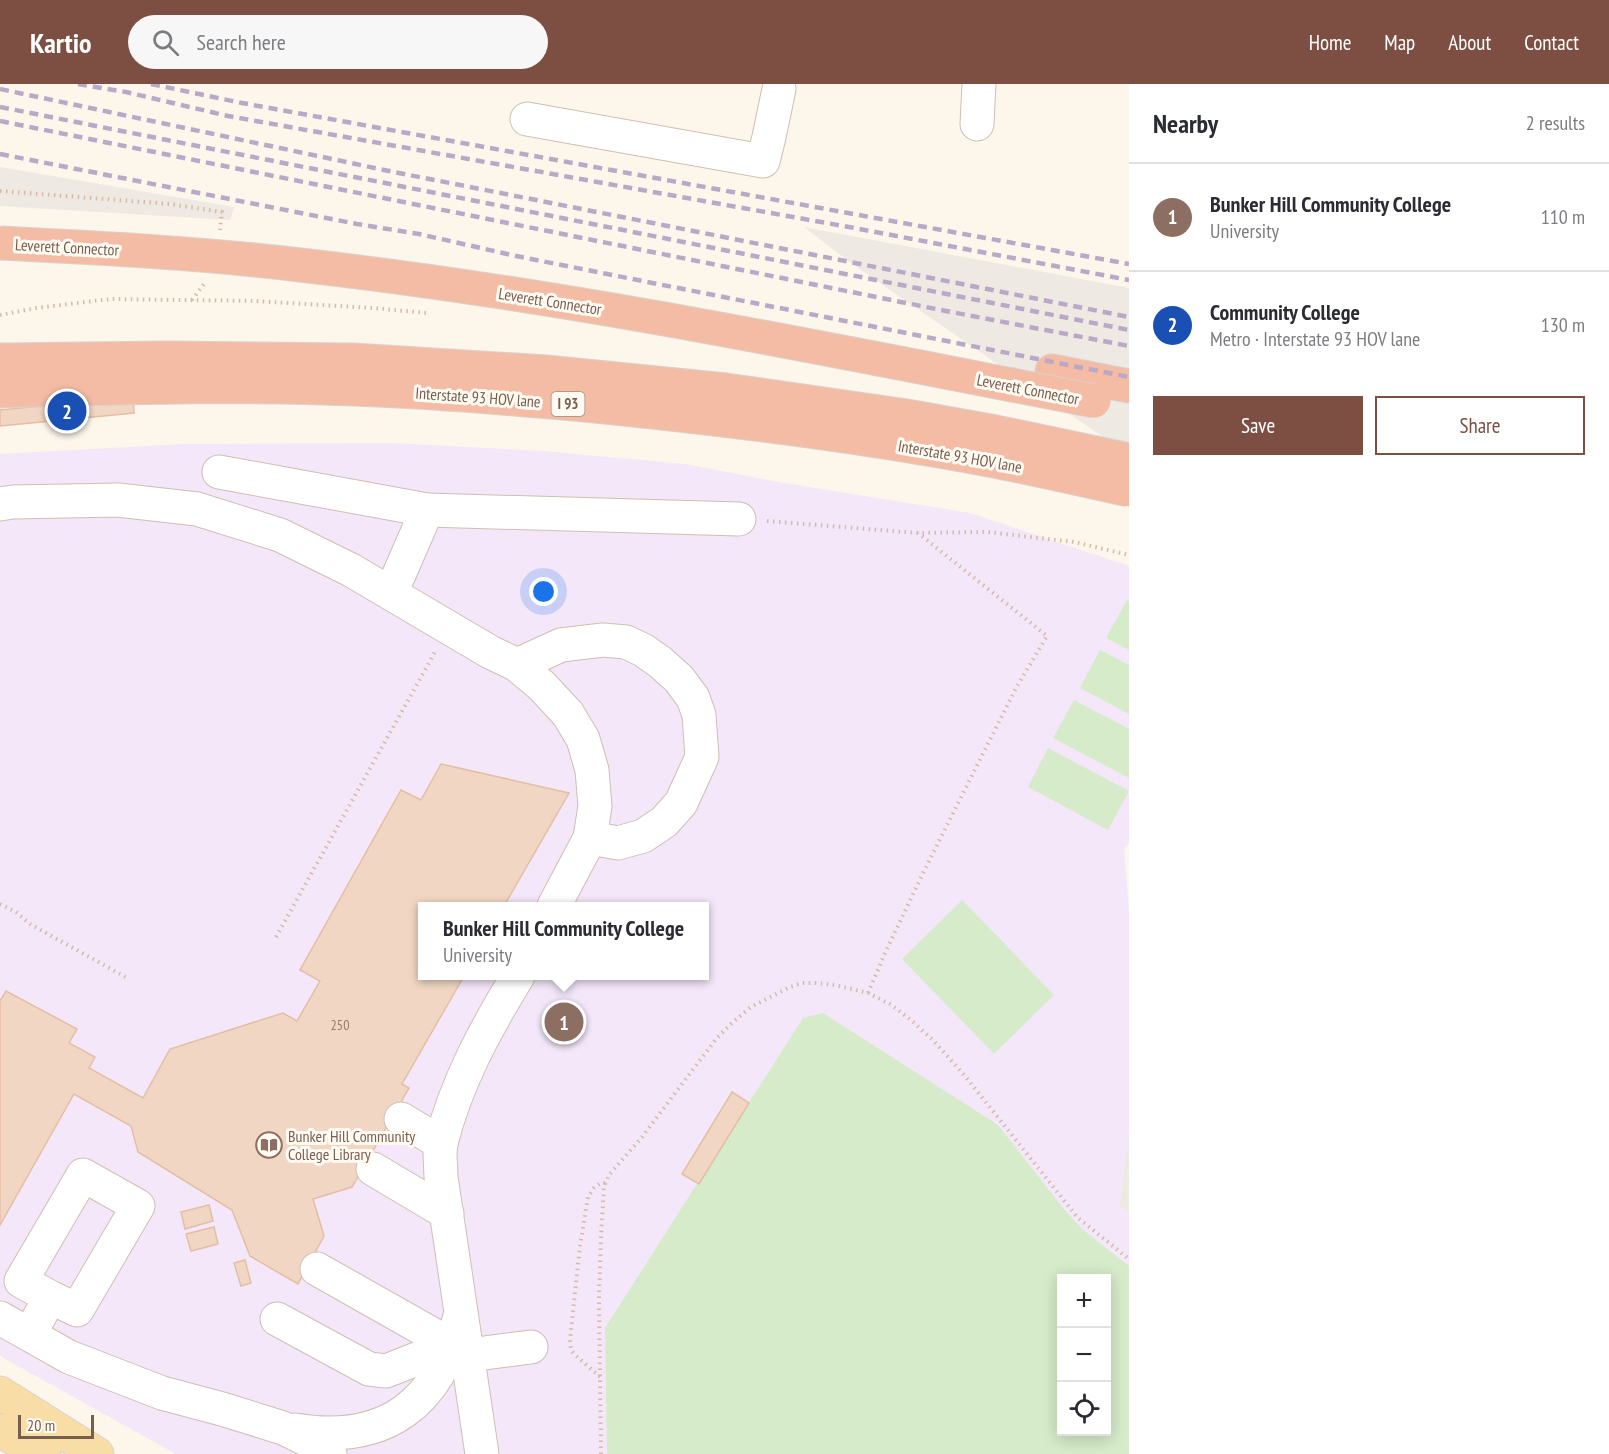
<!DOCTYPE html>
<meta charset="utf-8">
<style>
:root{--surface:#fff;--page:#f7f7f7;--text:#2b2b33;--muted:#7c7c81;--line:#e1e1e2;--accent:#7d4e42}
body{margin:0;font-family:"PT Sans Narrow",sans-serif;background:var(--page);color:var(--text)}
.controls{position:absolute;right:18px;bottom:18px;display:grid;overflow:hidden;border-radius:0px;box-shadow:0 3px 15px #0003}
.controls button{width:54px;height:54px;display:grid;place-items:center;padding:0;border:0;border-bottom:2px solid var(--line);background:var(--surface);color:var(--text);font:30px sans-serif}
.scale{position:absolute;left:18px;bottom:15px;width:76px;box-sizing:border-box;padding-left:6px;border:3px solid #785e4e;border-top:0;font-size:16px;line-height:21px;white-space:nowrap;color:#785e4e;-webkit-text-stroke:4px #fffaf2;paint-order:stroke}
.you{position:absolute;left:544px;top:508px;width:21px;height:21px;margin:-15px;border:4px solid #fff;border-radius:50%;background:#1a73e8;box-shadow:0 0 0 9px #1a73e833}
.badge{display:grid;place-items:center;width:39px;height:39px;border-radius:50%;background:var(--accent);color:#fff;font-size:20px;font-weight:700}
.pin{position:absolute;translate:-50% -50%;border:3px solid #fff;box-shadow:0 2px 6px #0006}
.popup{position:absolute;left:418px;top:818px;width:291px;height:78px;box-sizing:border-box;display:grid;place-content:center;border-radius:0px;background:var(--surface);filter:drop-shadow(0 2px 4px #0005);font-size:20px;white-space:nowrap;color:var(--muted)}
.popup b{font-size:22px;color:var(--text)}
.popup::after{content:'';position:absolute;left:50%;top:100%;margin-left:-12px;border:12px solid transparent;border-top-color:var(--surface)}
.list{margin:0;padding:0;list-style:none}
h2{display:flex;justify-content:space-between;align-items:center;height:78px;margin:0;padding:0 24px;font-size:26px}
h2 small{font-size:20px;font-weight:400;color:var(--muted)}
.list li{display:grid;grid-template-columns:39px 1fr auto;gap:18px;align-items:center;box-sizing:border-box;height:108px;padding:0 24px;border-top:2px solid var(--line)}
.list b{display:block;font-size:22px;white-space:nowrap}
.list p{margin:0;font-size:20px;white-space:nowrap;color:var(--muted)}
.list em{font-size:20px;font-style:normal;color:var(--muted)}
.actions{display:flex;gap:12px;padding:18px 24px}
.actions a{flex:1;padding:14px 0;border:2px solid var(--accent);border-radius:0px;text-align:center;font-size:21px;color:var(--accent)}
.actions .main{background:var(--accent);color:#fff}
.icon{flex:none;width:33px;height:33px;fill:none;stroke:currentColor;stroke-width:2;stroke-linecap:round;stroke-linejoin:round}
.map{position:relative;flex:none;width:1129px;height:1370px;overflow:hidden}
header{display:flex;align-items:center;gap:36px;box-sizing:border-box;height:84px;padding:0 30px;background:var(--accent);color:#fff}
header strong{font-size:28px}
nav{display:flex;gap:33px;margin-inline-start:auto;font-size:21px}
.search{width:420px;height:54px;background:var(--page);display:flex;align-items:center;gap:15px;box-sizing:border-box;padding:0 21px;border-radius:33px;color:var(--muted);font-size:22px}
main{display:flex}
aside{flex:1;background:var(--surface)}
.map>svg:first-child{display:block}
</style>
<header>
<strong>Kartio</strong>
<div class="search"><svg class="icon" aria-label="search" viewBox="0 0 24 24"><circle cx="10" cy="10" r="6"/><path d="M15 15l6 6"/></svg>Search here</div>
<nav><a>Home</a><a>Map</a><a>About</a><a>Contact</a></nav>
</header>
<main>
<div class="map">
<svg width="1129" height="1370" viewBox="0 0 1129 1370">
<rect width="100%" height="100%" fill="#fcf6eb"/>
<!-- industrial -->
<g fill="#eee9e3">
<path d="M0 83 234 123 230 136 0 122Z"/>
<path d="M804 143 1129 204V371L851 179Z"/>
<path d="M1129 1050V1129L1119 1122Z"/>
</g>
<!-- education -->
<path fill="#f3e7f9" fill-rule="evenodd" d="M391 359 543 367 685 380 778 398 970 429 1129 482V758L1124 766 1129 826V1050L1119 1122 1129 1129V1370H176L0 1272V370L185 360ZM423 822H705V892H423ZM1062 1194H1106V1348H1062Z"/>
<!-- green -->
<g fill="#d6ebc9" fill-rule="evenodd">
<path d="M1127 516 1129 517V566L1106 554Z"/>
<path d="M1100 566 1129 581V630L1080 604Z"/>
<path d="M1074 616 1129 645V694L1053 654Z"/>
<path d="M1048 664 1129 707 1108 746 1028 703Z"/>
<path d="M962 816 1054 911 994 970 902 875Z"/>
<path d="M823 929 998 1041 1063 1124 1082 1145 1129 1182V1370H607L605 1244 803 934ZM1062 1194H1106V1348H1062Z"/>
</g>
<!-- building -->
<g fill="#f1d7c3" stroke="#e4bea4" stroke-width="1.5">
<path d="M133 313 134 329 0 342V326Z"/>
<path d="M441 680 569 709 504 822H423V892H464L402 1000 409 1004 352 1103 313 1115 324 1152 298 1200 250 1172 232 1126 138 1068 131 1042 74 1010 0 1141V917L6 907 77 945 69 959 95 973 89 984 143 1014 170 965 283 929 297 937 320 897 300 886 401 706 421 716Z"/>
<path d="M732 1008 749 1019 699 1100 682 1090Z"/>
<path d="M209 1121 213 1137 185 1145 181 1128Z"/>
<path d="M214 1143 218 1160 191 1167 186 1150Z"/>
<path d="M245 1176 251 1199 241 1202 234 1179Z"/>
</g>
<g fill="none" stroke-linecap="round" stroke-linejoin="round">
<!-- minor casing -->
<g stroke="#cfbfb0" stroke-width="35">
<g id="minor">
<path d="M527 35 763 77 769 53 779 5"/>
<path d="M977 40 979 0"/>
<path d="M219 388 427 426"/>
<path d="M0 420 13 418 118 416 197 425 280 451 351 486 490 568 517 581 542 602 568 630 583 655 592 686 595 722 590 754 554 822"/>
<path d="M391 509 427 426 739 435"/>
<path d="M517 581 561 561 603 556 626 558 643 566 660 578 679 595 693 614 699 631 702 673 681 719 664 738 643 752 618 759 590 754"/>
<path d="M401 1035 441 1059 440 1070 441 1093 482 1370"/>
<path d="M441 1059C456 999 486 944 518 892"/>
<path d="M373 1085 447 1129"/>
<path d="M317 1185 469 1271 531 1263"/>
<path d="M0 1234 69 1273 162 1309 222 1325 283 1344 314 1359 330 1370"/>
<path d="M277 1235 369 1285 386 1287 452 1261"/>
<path d="M30 1250 50 1213 77 1226 138 1122 83 1091 21 1197 50 1213"/>
<path d="M295 1346C385 1361 440 1320 460 1232"/>
</g>
</g>
<!-- major casing -->
<g stroke="#d9d2cd" stroke-width="35">
<g id="major">
<path d="M0 1309 97 1370"/>
<path d="M0 1347 44 1370"/>
</g>
</g>
<!-- highway casing -->
<g stroke="#d9d2cd" stroke-width="35">
<path id="highway" d="M1052 287 1129 302"/>
</g>
<!-- path -->
<g stroke="#d7baa6" stroke-width="4" stroke-dasharray="1.5 4.5" stroke-linecap="butt">
<path d="M0 107 170 120 222 128 220 146"/>
<path d="M192 216 204 200"/>
<path d="M0 231 37 224 110 215 255 217 373 224 427 229"/>
<path d="M767 437 918 449 987 448 1074 458 1129 471"/>
<path d="M0 820 16 828 30 840 129 895"/>
<path d="M276 853 435 568"/>
<path d="M868 909 886 867 925 785 1016 604 1047 552 918 449"/>
<path d="M600 1293 574 1270 571 1266 570 1256 580 1162 588 1113 594 1104 601 1099H606"/>
<path d="M601 1370 599 1214 601 1152 604 1103 609 1091 642 1053 716 955 733 938 751 923 790 903 802 899H815L835 901 868 909 890 920 911 936 933 956 965 992 1078 1134 1129 1175"/>
</g>
<!-- minor -->
<use href="#minor" stroke="#fff" stroke-width="33"/>
<!-- major -->
<use href="#major" stroke="#f8dda6" stroke-width="33"/>
<!-- highway -->
<use href="#highway" stroke="#f4bca4" stroke-width="33"/>
<!-- rail -->
<g stroke="#baa8c7" stroke-width="4.5" stroke-dasharray="9 6" stroke-linecap="butt">
<path d="M78 0 126 8 228 32 849 143 1129 196"/>
<path d="M151 0 242 19 1129 180"/>
<path d="M0 5 389 87 1129 233"/>
<path d="M0 23 1129 246"/>
<path d="M0 37 946 227 1129 262"/>
<path d="M0 70 357 140 419 150 516 172 1129 293"/>
<path d="M0 294 211 272 323 270 453 278 603 292 700 299 799 313 1129 373"/>
<path d="M0 321 213 299 322 294H452L601 308 699 314 797 328 1129 389"/>
</g>
<!-- highway-bridge casing -->
<g stroke="#d9d2cd" stroke-width="35" stroke-linecap="butt">
<g id="highway-bridge">
<path d="M0 159C100 164 200 169 300 181 567 211 831 266 1094 317"/>
<path d="M0 276 167 274 353 276 546 288 726 306 907 332 996 348 1129 376"/>
<path d="M0 307C118 304 236 300 354 305 438 308 521 315 605 323 733 336 862 352 989 376 1036 385 1083 396 1129 406"/>
</g>
</g>
<!-- highway-bridge -->
<use href="#highway-bridge" stroke="#f4bca4" stroke-width="33"/>
</g>
<!-- icons -->
<defs>
<g id="library-ring" transform="scale(1.35)"><circle r="9.5" fill="#fffaf2" stroke="#8d6e63" stroke-width="1.5"/><path d="M-6-4Q-3-5.5-.7-3.5V5Q-3 3-6 4ZM6-4Q3-5.5 .7-3.5V5Q3 3 6 4Z" fill="#8d6e63"/></g>
</defs>
<g fill-rule="evenodd">
<use href="#library-ring" x="269" y="1061"/>
</g>
<g text-anchor="middle" stroke-width="6" stroke-linejoin="round" paint-order="stroke">
<!-- number labels -->
<g font-size="14" fill="#967c6b">
<text x="340" y="946">250</text>
</g>
<!-- shield labels -->
<rect fill="#fffaf2" stroke="#a08d7f" stroke-width="1.5" x="551.5" y="308" width="33" height="24" rx="4.5"/>
<g font-size="15" font-weight="bold" fill="#785e4e">
<text x="568" y="325">I 93</text>
</g>
<!-- street labels -->
<g font-size="16" fill="#785e4e" stroke="#fffaf2">
<text transform="translate(67 163) rotate(3)" y="6">Leverett Connector</text>
<text transform="translate(550 217) rotate(9)" y="6">Leverett Connector</text>
<text transform="translate(1028 305) rotate(11)" y="6">Leverett Connector</text>
<text transform="translate(478 313) rotate(4)" y="6">Interstate 93 HOV lane</text>
<text transform="translate(960 372) rotate(10)" y="6">Interstate 93 HOV lane</text>
</g>
<!-- education labels -->
<g font-size="16" fill="#785e54" stroke="#fffaf2" text-anchor="start">
<text x="288" y="1058">Bunker Hill Community<tspan x="288" dy="18">College Library</tspan></text>
</g>
</g>
</svg>
<div class="controls">
<button>+</button>
<button>−</button>
<button><svg class="icon" aria-label="locate" viewBox="0 0 24 24"><circle cx="12" cy="12" r="6"/><path d="M12 2v4M12 18v4M2 12h4M18 12h4"/></svg></button>
</div>
<div class="scale">20 m</div>
<div class="you"></div>
<div class="pin badge" style="left:564px;top:938px;background:#8d6e63">1</div>
<div class="popup"><b>Bunker Hill Community College</b>University</div>
<div class="pin badge" style="left:67px;top:327px;background:#1a4fb4">2</div>
</div>
<aside>
<h2>Nearby<small>2 results</small></h2>
<ul class="list">
<li><span class="badge" style="background:#8d6e63">1</span><div><b>Bunker Hill Community College</b><p>University</p></div><em>110 m</em></li>
<li><span class="badge" style="background:#1a4fb4">2</span><div><b>Community College</b><p>Metro · Interstate 93 HOV lane</p></div><em>130 m</em></li>
</ul>
<div class="actions"><a class="main">Save</a><a>Share</a></div>
</aside>
</main>
